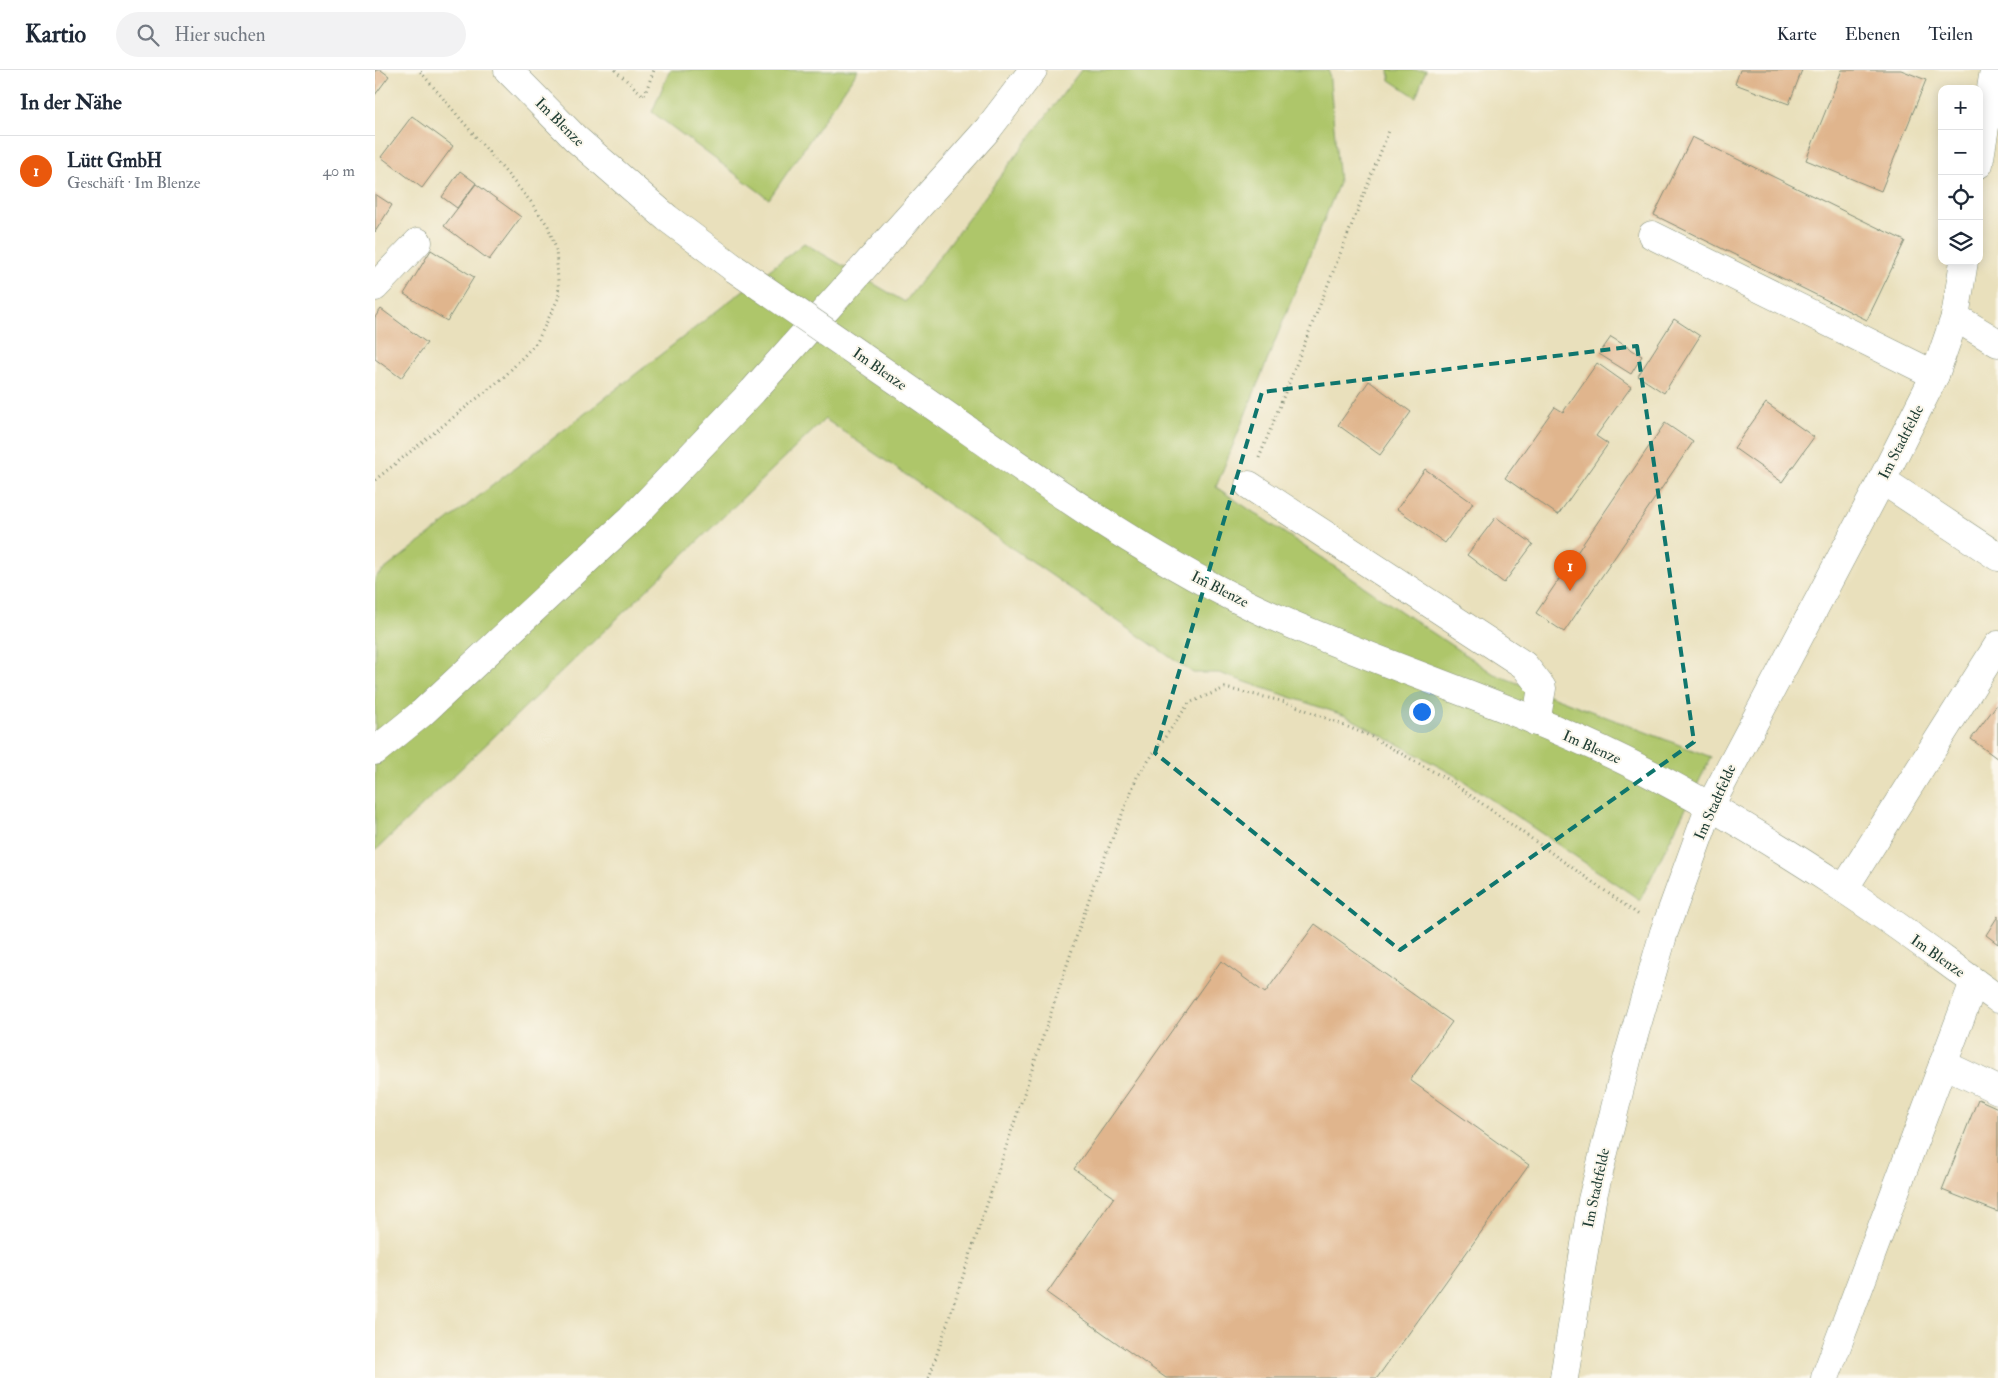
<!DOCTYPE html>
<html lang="de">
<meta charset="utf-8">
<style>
:root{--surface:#fff;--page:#f2f2f3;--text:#1f2937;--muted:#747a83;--line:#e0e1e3;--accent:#ea580c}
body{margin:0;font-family:"IM FELL Double Pica",serif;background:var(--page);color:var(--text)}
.controls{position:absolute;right:15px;top:15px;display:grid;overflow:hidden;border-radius:10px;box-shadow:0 2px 12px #0003}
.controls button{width:45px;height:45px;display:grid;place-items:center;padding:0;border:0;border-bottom:1px solid var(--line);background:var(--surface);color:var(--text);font:25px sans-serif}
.you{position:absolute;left:1046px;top:641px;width:18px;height:18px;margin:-12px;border:4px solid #fff;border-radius:50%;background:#1a73e8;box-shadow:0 0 0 8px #1a73e833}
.badge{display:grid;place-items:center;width:32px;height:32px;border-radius:50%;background:var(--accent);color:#fff;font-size:16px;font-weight:700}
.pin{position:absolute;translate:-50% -41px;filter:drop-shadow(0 1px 2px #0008)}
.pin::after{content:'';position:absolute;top:26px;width:18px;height:15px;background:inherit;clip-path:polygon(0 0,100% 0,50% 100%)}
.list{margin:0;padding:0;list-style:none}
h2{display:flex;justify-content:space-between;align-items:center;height:65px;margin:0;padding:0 20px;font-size:21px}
h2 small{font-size:16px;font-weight:400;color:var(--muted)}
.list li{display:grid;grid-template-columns:32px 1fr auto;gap:15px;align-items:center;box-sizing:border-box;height:70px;padding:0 20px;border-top:1px solid var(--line)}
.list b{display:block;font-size:19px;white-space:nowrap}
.list p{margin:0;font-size:16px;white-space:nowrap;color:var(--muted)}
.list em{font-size:16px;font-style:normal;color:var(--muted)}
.icon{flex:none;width:28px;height:28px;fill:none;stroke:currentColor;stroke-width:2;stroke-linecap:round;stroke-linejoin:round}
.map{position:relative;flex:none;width:1623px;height:1308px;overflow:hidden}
header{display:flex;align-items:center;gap:30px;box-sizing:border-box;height:70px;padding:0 25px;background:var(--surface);border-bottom:1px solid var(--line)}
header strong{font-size:24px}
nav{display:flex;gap:28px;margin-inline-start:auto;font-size:18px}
.search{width:350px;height:45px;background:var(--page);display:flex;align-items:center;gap:12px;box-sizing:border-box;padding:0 18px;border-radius:28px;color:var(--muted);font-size:19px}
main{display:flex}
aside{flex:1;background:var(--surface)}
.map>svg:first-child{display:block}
</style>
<header>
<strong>Kartio</strong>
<div class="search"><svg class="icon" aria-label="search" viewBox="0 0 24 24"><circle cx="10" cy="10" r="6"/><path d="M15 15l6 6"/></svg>Hier suchen</div>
<nav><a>Karte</a><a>Ebenen</a><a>Teilen</a></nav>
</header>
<main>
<aside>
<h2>In der Nähe<small></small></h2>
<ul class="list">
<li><span class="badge">1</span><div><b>Lütt GmbH</b><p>Geschäft · Im Blenze</p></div><em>40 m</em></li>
</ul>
</aside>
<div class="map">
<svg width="1623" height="1308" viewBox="0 0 1623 1308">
<rect width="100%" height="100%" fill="#fbf7ec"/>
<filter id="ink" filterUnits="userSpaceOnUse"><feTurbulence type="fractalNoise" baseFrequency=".02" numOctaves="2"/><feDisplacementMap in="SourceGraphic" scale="10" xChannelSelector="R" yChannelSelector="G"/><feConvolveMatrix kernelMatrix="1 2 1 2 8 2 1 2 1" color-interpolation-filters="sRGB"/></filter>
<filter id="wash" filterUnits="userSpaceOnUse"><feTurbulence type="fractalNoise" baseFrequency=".0096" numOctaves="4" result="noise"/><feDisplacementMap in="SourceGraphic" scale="20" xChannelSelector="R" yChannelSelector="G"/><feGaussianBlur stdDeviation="1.12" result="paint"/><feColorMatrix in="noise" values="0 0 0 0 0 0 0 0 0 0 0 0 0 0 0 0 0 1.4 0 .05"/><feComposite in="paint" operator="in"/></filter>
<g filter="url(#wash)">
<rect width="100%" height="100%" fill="#e9e0bc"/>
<!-- green -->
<g fill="#aec66b" stroke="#668250">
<path d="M295 0H483L394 129 277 42Z"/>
<path d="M706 0H954L964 113 841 417 1119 604 1336 687 1265 830 1083 707 971 646 844 603H818L450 349 0 781V507L429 173 530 232Z"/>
<path d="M1014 0H1051L1041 27 1015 10Z"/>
</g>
<g id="blocks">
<!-- building -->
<g fill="#e0b58d">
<path d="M0 0H6L14 6 0 25Z"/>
<path d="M1365 0H1427L1414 34 1360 14Z"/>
<path d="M1467 0H1526L1551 10 1506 121 1431 90Z"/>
<path d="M37 46 78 76 47 118 6 87Z"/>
<path d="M1317 67 1530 171 1492 250 1279 145Z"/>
<path d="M85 101 101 113 82 138 67 127Z"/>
<path d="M101 114 146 147 114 190 69 156Z"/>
<path d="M0 124 17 135 0 162Z"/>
<path d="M56 180 99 207 72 251 29 224Z"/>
<path d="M6 239 52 273 26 308 0 289V247Z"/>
<path d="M1299 249 1325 266 1289 323 1263 306Z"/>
<path d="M1236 267 1267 286 1256 304 1224 284Z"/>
<path d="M1222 293 1256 317 1221 366 1233 374 1183 445 1130 408 1180 337 1188 342Z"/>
<path d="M994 311 1036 342 1005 385 963 355Z"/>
<path d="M1391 333 1439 367 1407 412 1359 378Z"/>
<path d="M1290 353 1318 372 1189 562 1161 543Z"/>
<path d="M1050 399 1098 433 1070 473 1022 439Z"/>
<path d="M1121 447 1158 474 1129 513 1092 485Z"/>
<path d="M1623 633V689L1596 669Z"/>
<path d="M1623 846V874L1611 865Z"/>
<path d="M940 854 1077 952 1035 1010 1154 1095 1002 1308H791L672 1223 739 1127 699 1099 846 891 890 923Z"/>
<path d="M1603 1029 1623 1038V1142L1567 1120Z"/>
</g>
</g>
</g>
<g filter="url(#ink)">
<use href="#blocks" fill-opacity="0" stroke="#848e78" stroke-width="1"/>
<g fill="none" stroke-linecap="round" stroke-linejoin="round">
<!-- minor casing -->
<g stroke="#848e78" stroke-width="29">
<g id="minor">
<path d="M133 0 200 68 292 148 360 199"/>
<path d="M1604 94 1619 0"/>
<path d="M1277 165 1560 305"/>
<path d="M0 217 43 172"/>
<path d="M1580 247 1623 273"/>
<path d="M524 312C644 395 762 484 895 545 1011 597 1134 634 1248 690 1324 727 1397 772 1467 818 1521 853 1571 892 1623 929"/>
<path d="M1507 410 1623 487"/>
<path d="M874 415 1149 595 1167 618 1161 652"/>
<path d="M1469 819 1623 575"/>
<path d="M1568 994 1623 1020"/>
<path d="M1189 1308 1217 1130 1253 986 1289 862 1335 736 1507 410 1560 305 1580 247 1589 191"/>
<path d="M1450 1308 1599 912"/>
</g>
</g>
<!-- major casing -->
<g stroke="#848e78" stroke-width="29">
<path id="major" d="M0 681 47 643 257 448 378 321 613 59 658 0"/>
</g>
<!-- path -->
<g stroke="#848e78" stroke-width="3" stroke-dasharray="1 4" stroke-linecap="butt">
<path d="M240 0 269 26 279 0"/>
<path d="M884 388 1014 61"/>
<path d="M0 410 130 306 162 272 184 227 181 179 173 156 156 132 44 0"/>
<path d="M554 1308 719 814 762 707 814 633 850 618 911 632 995 666 1075 711 1264 845"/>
</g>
<!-- minor -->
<use href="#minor" stroke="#fff" stroke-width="28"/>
<!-- major -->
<use href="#major" stroke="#fff" stroke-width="28"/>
<!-- minor-bridge casing -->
<g stroke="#848e78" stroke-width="29" stroke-linecap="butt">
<path id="minor-bridge" d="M360 199 524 312"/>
</g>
<!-- minor-bridge -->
<use href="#minor-bridge" stroke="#fff" stroke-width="28"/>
</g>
</g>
<!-- marked area -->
<path fill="none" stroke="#0f766e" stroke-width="4" stroke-dasharray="10 6" stroke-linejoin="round" d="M1262 276 1319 672 1025 880 780 683 887 322Z"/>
<g text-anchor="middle" stroke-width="4" stroke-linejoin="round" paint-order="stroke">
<!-- street labels -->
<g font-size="15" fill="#1f3d34" stroke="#fbf7ec">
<text transform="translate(185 52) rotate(45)" y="5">Im Blenze</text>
<text transform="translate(505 299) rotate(35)" y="5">Im Blenze</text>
<text transform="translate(1526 372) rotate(-63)" y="5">Im Stadtfelde</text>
<text transform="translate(845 519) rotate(27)" y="5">Im Blenze</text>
<text transform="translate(1217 677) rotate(24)" y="5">Im Blenze</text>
<text transform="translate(1340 732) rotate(-66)" y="5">Im Stadtfelde</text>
<text transform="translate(1563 886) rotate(35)" y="5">Im Blenze</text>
<text transform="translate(1221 1118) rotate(-78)" y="5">Im Stadtfelde</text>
</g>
</g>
</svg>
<div class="controls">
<button>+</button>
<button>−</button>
<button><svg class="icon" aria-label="locate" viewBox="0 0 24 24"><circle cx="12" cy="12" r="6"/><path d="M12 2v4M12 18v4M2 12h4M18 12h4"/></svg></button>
<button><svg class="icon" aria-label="layers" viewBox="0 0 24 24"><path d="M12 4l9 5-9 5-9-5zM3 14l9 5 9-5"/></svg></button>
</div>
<div class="you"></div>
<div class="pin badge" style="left:1195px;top:521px">1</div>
</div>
</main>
